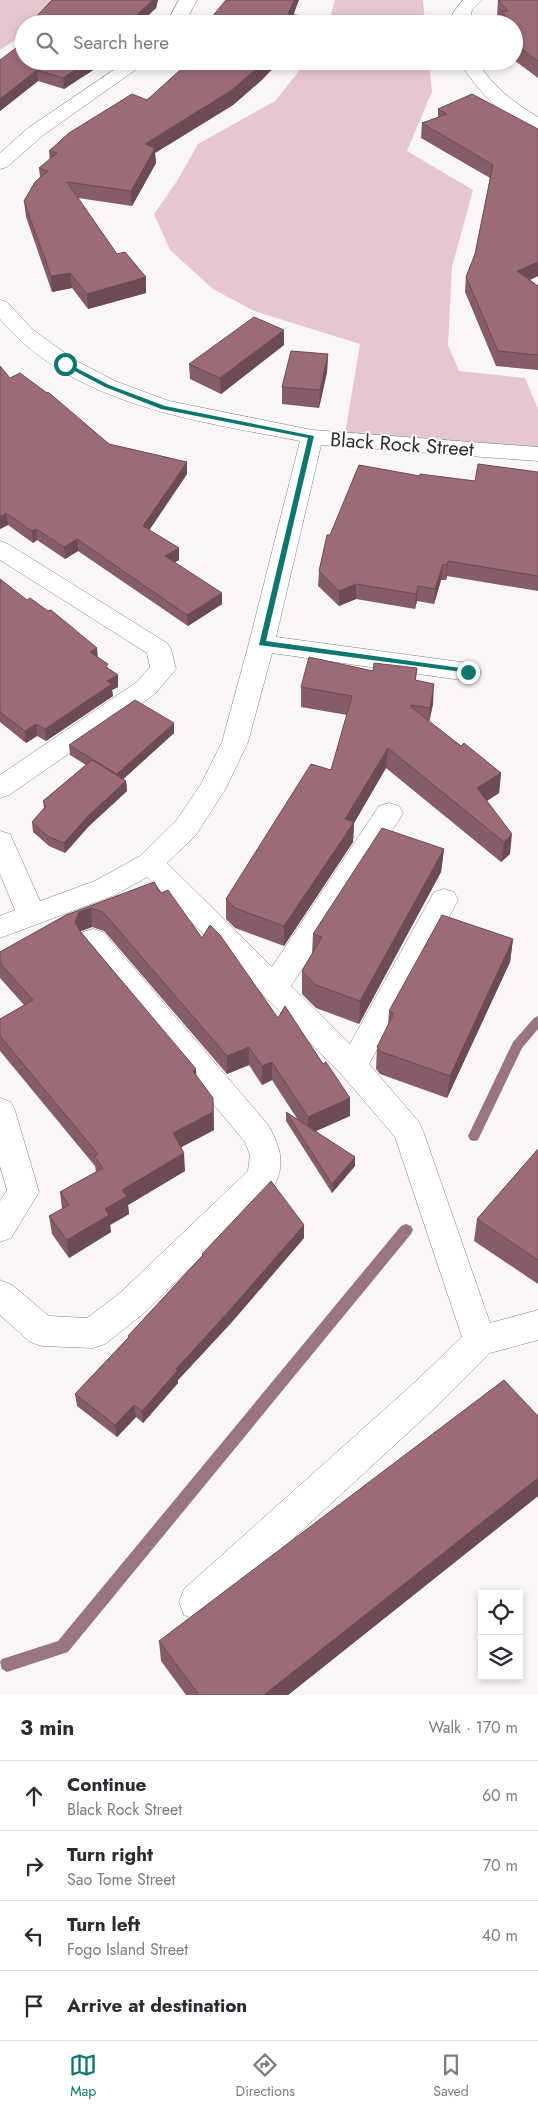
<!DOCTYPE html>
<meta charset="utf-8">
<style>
:root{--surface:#fff;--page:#f2f2f3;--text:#2b2b33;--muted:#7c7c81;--line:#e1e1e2;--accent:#0f766e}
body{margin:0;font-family:Jost,sans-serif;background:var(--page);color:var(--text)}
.controls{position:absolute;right:15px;bottom:15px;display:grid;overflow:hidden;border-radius:0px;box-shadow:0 2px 8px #0003}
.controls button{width:45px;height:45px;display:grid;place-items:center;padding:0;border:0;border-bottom:1px solid var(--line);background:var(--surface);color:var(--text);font:25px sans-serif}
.stop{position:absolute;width:15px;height:15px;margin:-11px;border:4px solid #0f766e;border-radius:50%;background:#fff}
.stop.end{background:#0f766e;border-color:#fff;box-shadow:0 1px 5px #0008}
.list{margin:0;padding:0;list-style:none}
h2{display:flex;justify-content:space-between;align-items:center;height:65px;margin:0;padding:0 20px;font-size:21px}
h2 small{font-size:16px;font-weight:400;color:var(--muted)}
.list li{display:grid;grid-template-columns:32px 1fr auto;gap:15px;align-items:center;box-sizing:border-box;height:70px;padding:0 20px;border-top:1px solid var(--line)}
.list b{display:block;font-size:19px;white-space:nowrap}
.list p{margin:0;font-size:16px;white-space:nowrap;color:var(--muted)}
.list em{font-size:16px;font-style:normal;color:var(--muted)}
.icon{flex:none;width:28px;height:28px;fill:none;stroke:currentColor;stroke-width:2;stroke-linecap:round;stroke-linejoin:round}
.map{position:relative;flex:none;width:538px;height:1695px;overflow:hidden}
.search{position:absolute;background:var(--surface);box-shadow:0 2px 8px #0003;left:15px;right:15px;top:15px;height:55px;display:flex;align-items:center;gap:12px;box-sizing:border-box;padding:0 18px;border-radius:28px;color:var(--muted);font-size:19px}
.sheet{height:345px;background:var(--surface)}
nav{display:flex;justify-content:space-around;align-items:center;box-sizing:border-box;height:70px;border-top:1px solid var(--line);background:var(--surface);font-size:14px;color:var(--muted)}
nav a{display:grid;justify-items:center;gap:2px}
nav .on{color:var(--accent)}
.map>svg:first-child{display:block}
</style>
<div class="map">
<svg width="538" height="1695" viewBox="0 0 538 1695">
<rect width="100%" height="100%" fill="#faf5f6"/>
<!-- green -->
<g fill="#e7c7cf">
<path d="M0 0H54L32 24H24V33L21 36 0 50Z"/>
<path d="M335 0H423L425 24H328Z"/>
<path d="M307 61H429L432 92 407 151 473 190 452 267 448 345 459 371 525 378 538 409V454L344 440 360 344 254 311 213 289 170 250 154 214 177 181 198 144 275 101Z"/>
</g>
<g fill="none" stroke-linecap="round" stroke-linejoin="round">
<!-- stream -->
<g fill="#99757f" fill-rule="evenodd">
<path d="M538 1016V1029L522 1048 478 1140 474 1141 470 1140 468 1136 513 1042 534 1018Z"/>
<path d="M406 1224 411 1226 413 1230 411 1234 68 1652 7 1672 2 1669 0 1662 2 1659 58 1641 401 1226Z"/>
</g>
<!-- minor casing -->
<g stroke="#837f80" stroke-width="1">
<g id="minor">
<path d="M179 0H197L184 24H166Z"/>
<path d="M463 0H482L472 10 469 24H451L453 13Z"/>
<path d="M127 61H148L42 136 7 167 0 169V153L28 128Z"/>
<path d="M459 61H477C492 86 514 103 538 117V131C506 123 475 88 459 61Z"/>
<path d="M0 300 7 302 32 329 73 359 115 381 169 401 312 430 538 447V461L321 445 276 637 468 663 477 666 481 672 477 678 468 681 272 653 248 742 226 788 196 835 167 863 272 967 379 806 389 803 399 806 403 813 399 820 291 986 350 1044 434 892 444 889 454 892 458 900 369 1064 419 1122 423 1131 490 1323 538 1310V1340L490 1353 438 1405 210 1615 197 1620 184 1615 179 1602 184 1589 414 1383 462 1337 395 1137 342 1075 147 877 115 895 0 938V916L15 910 0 874V831L10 834 40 901 95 881 140 856 176 821 201 784 222 742 249 643 300 441C194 420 74 406 0 319Z"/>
<path d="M0 541 8 544 167 643 171 649 176 669 155 694 9 795 0 798V775L137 682 150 667 147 653 0 560Z"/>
<path d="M93 929 103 932 269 1126C280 1148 286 1163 274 1186L144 1313 105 1344 93 1348 42 1346 30 1342 0 1315V1280L12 1285 49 1316 87 1318 120 1293 248 1171 250 1155 245 1142 83 948 79 940 83 932Z"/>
<path d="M0 1098 11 1102 15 1111 39 1192 11 1238 0 1242V1201L7 1190 0 1166Z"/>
</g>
</g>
<!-- minor -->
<use href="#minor" fill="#fff" fill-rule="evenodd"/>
</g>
<!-- wall -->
<g fill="#855c67">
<path d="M52 0H158L156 8 139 24H35V18Z"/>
<path d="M498 0H538V78L514 60V24H498L499 18 497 16Z"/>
<path d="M0 60 107 61 64 89 38 81 0 111Z"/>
<path d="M263 79 233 105 155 153 156 163 132 206 78 198 117 254 146 277V293L88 309 72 288 52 292 26 217 24 201 40 177 39 168 50 160 49 151 147 100Z"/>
<path d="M438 109 538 129V276L530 280 538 286V370L496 366 465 292 466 277 475 254 490 178 421 138 422 123 438 117Z"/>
<path d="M284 345 221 394 190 379 189 364Z"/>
<path d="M328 354 327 372 319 408 282 404V387Z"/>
<path d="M10 378 109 444 187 462V474L149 530 179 548V560L174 562 222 604 188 626 78 551 65 559 37 540 33 543 8 525 0 529Z"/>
<path d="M538 472V591L447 576 446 580H441L434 604 417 601 415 609 356 599 339 606 318 586 319 571 330 535 420 476 475 481Z"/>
<path d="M0 579 97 657 109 669 118 675V687L112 690 113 696 46 741 37 736 26 743 0 722Z"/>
<path d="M417 668 416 680 433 704 429 721 461 746 501 773 499 793 487 801 510 854 501 862 386 768 354 823 353 842 284 946 235 928 226 919V899L331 770 347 715 301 707V687L373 671Z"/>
<path d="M174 733 123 779 126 781 127 791 89 826 65 853 49 846 33 832 32 822 44 808 43 801 86 765 70 755 69 745Z"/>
<path d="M444 849 441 872 359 1024 316 1008 302 994V971L312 954 313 934Z"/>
<path d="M154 882 161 893 202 938 278 1018 323 1064 350 1098V1116L316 1131 355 1166 332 1193 286 1121V1112L298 1120 272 1080 262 1085 249 1065 227 1074 104 931 92 927 81 931V932L196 1076 213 1098 214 1130 181 1147 185 1171 128 1205 129 1214 110 1225 111 1232 69 1258 52 1234 49 1216 62 1209 60 1192 96 1172 95 1166 0 1051V1019L24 1005 0 978V952L66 915Z"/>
<path d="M513 939 510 962 447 1098 380 1074 376 1069 377 1047 388 1026 389 1011Z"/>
<path d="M538 1149V1284L474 1241 477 1219Z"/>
<path d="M304 1238 231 1323 178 1380V1383L143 1423 136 1417 117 1437 77 1406 75 1394 128 1338V1336L202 1256V1254Z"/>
<path d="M538 1416V1496L288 1695H186L161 1661 159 1641Z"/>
</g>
<!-- shaded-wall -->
<g fill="#6c4b54">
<path d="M153 0H158L156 8 139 24H127Z"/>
<path d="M294 0H299L290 24 288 14Z"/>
<path d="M303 16V24H298V22Z"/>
<path d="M89 61H107L64 89 63 78Z"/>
<path d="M265 61H280L263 79 233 105 155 153 156 163 132 206 131 191 145 144Z"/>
<path d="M37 70 38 81 0 111V99Z"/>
<path d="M538 262V276L516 286 517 271Z"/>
<path d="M70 273 72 288 52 292 51 276Z"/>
<path d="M146 277V293L88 309 87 294Z"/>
<path d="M284 330V345L221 394 220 378Z"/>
<path d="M328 354 327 372 319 408 320 390Z"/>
<path d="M187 462V474L144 538 143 526Z"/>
<path d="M6 513 8 525 0 529V517Z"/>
<path d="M36 529 37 540 33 543 32 531Z"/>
<path d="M77 539 78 551 65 559 64 547Z"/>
<path d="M179 548V560L165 568V556Z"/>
<path d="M448 561 447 576 446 580 447 565Z"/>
<path d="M443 564 441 580 434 604 435 589Z"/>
<path d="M356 584V599L339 606V591Z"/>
<path d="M418 586 417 601 415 609 416 594Z"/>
<path d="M222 593V604L188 626 187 615Z"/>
<path d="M97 648 98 660 90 652Z"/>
<path d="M118 675V687L112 690 113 696 46 741 45 729 107 681Z"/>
<path d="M434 684 433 704 428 728 430 708Z"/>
<path d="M174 723V733L118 784 117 774Z"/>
<path d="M36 724 37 736 26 743 25 731Z"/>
<path d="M388 748 386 768 354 823 353 842 284 946V926L345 819Z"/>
<path d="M501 773 499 793 475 808 477 788Z"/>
<path d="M126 781 127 791 89 826 65 853 64 843 88 816Z"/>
<path d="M512 834 510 854 501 862 504 842Z"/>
<path d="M444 849 441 872 359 1024 360 1001Z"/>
<path d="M91 908 92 927 81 931 77 941 75 922 79 912Z"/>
<path d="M513 939 510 962 447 1098 450 1076Z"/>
<path d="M249 1047V1065L227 1074V1056Z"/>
<path d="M272 1062V1080L262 1085V1066Z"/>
<path d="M196 1069 197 1087 193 1071Z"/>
<path d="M213 1098 214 1130 174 1151 173 1133Z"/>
<path d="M350 1098V1116L307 1135 308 1117Z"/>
<path d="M184 1153 185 1171 128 1205 129 1214 110 1225 111 1232 69 1258 67 1240 105 1209 122 1190Z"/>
<path d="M355 1157V1166L332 1193V1184Z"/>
<path d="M304 1225V1238L231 1323 178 1380V1383L143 1423 142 1411 176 1369Z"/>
<path d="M134 1405 136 1417 117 1437 115 1425Z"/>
<path d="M538 1478V1496L288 1695H264Z"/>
</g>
<!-- building -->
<g fill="#9b6b78" stroke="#6c4b54">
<path d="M52 0H153L127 24H47L50 22 35 18Z"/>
<path d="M226 0H294L288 14 303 16 298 22 303 23 302 24H206Z"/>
<path d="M498 0H538V61L514 43V24H499L503 23 499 18 506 17 502 12 508 11Z"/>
<path d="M24 42V61H89L63 78 37 70 0 99V60Z"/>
<path d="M190 61H265L232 90 145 144 155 148 131 191 67 182 117 254 125 252 146 277 87 294 70 273 51 276 24 201 35 182 48 171 39 168 57 153 49 151 69 133 132 94 147 100Z"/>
<path d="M472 94 538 129V135H537L538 136V262L517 271 538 286V355L498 351 466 277 475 254 493 165 422 123 447 114 438 109Z"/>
<path d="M254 317 284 330 220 378 189 364Z"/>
<path d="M291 351 328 354 320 390 282 387Z"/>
<path d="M0 366 10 378 20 373 47 393 48 392 109 444 187 462 143 526 179 548 165 556 222 593 187 615 77 539 64 547 36 529 32 531 6 513 0 517Z"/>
<path d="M478 464 538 472V576L448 561 447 565 443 564 435 589 418 586 416 594 356 584 339 591 319 571 327 535H330L359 465 420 476V474L475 481Z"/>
<path d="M0 579 27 600 30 598 48 611 51 610 97 648 90 652 108 664 106 667 118 675 107 681 112 684 45 729 36 724 25 731 0 712Z"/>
<path d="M309 657 373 671 374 663 417 668 415 680 434 684 430 708 411 705V707L461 746 464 743 501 773 477 788 512 834 504 842 388 748 345 819 354 822 284 926 235 908 226 899 311 764 331 770 352 696 301 687Z"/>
<path d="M135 700 174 723 117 774 69 745Z"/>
<path d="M92 760 126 781 88 816 64 843 47 836 32 822 46 806 43 801Z"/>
<path d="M382 828 444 849 360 1001 316 985 302 971 322 937 313 934Z"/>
<path d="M154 882 161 893 168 890 202 938 210 925 220 935 278 1018 285 1006 323 1064 326 1062 350 1098 308 1117 272 1062 262 1066 249 1047 227 1056 103 912 91 908 79 912 75 922 79 930 196 1069 193 1071 213 1098V1112L173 1133 184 1153 122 1190 127 1196 105 1209 109 1215 67 1240 49 1216 69 1205 60 1192 103 1168 94 1156 98 1154 0 1036V1019L33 1000 0 963V952L66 915Z"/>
<path d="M442 915 513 939 450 1076 382 1052 377 1047 394 1013 389 1011Z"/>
<path d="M286 1112 355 1157 332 1184Z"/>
<path d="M538 1149V1260L477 1219Z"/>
<path d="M271 1181 304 1225 230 1310 176 1369 178 1370 142 1411 134 1405 115 1425 75 1394 129 1337 128 1336 203 1255 202 1254Z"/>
<path d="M504 1380 538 1416V1478L264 1695H199L159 1641Z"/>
</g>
<!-- route -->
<path fill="#0f766e" d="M65 362 109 385 165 406 314 436 266 641 468 669 470 670V673L259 645 308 438 161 409 105 387 63 365 62 364Z"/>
<g text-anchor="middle" stroke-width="4" stroke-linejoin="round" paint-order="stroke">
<!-- street labels -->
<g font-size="20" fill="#2e2c2c" stroke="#fff">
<text transform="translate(402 444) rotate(4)" y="7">Black Rock Street</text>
</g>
</g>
</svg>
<div class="controls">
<button><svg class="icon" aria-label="locate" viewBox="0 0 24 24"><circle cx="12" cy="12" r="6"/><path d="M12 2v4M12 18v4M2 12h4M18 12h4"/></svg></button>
<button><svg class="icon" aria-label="layers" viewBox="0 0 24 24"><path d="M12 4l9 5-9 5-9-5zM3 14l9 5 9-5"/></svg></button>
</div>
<div class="stop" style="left:65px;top:364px"></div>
<div class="stop end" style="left:468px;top:672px"></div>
<div class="search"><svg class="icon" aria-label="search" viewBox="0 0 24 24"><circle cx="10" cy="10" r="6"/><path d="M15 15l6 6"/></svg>Search here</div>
</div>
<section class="sheet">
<h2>3 min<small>Walk · 170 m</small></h2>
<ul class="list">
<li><svg class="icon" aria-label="ahead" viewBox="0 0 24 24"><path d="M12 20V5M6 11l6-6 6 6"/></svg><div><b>Continue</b><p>Black Rock Street</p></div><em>60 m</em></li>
<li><svg class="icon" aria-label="right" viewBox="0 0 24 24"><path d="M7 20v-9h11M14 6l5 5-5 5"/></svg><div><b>Turn right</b><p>Sao Tome Street</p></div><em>70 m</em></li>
<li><svg class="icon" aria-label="left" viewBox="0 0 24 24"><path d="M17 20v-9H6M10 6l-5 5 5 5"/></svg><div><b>Turn left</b><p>Fogo Island Street</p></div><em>40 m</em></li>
<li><svg class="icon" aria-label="arrive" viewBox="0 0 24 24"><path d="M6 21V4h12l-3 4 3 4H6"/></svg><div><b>Arrive at destination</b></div></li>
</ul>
</section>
<nav>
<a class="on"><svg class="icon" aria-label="map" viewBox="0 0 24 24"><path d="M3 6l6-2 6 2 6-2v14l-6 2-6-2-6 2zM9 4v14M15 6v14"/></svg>Map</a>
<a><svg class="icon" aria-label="directions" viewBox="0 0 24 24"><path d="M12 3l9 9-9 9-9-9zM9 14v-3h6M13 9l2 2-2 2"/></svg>Directions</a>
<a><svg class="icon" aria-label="saved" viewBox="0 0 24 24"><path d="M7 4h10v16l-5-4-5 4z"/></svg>Saved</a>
</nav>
